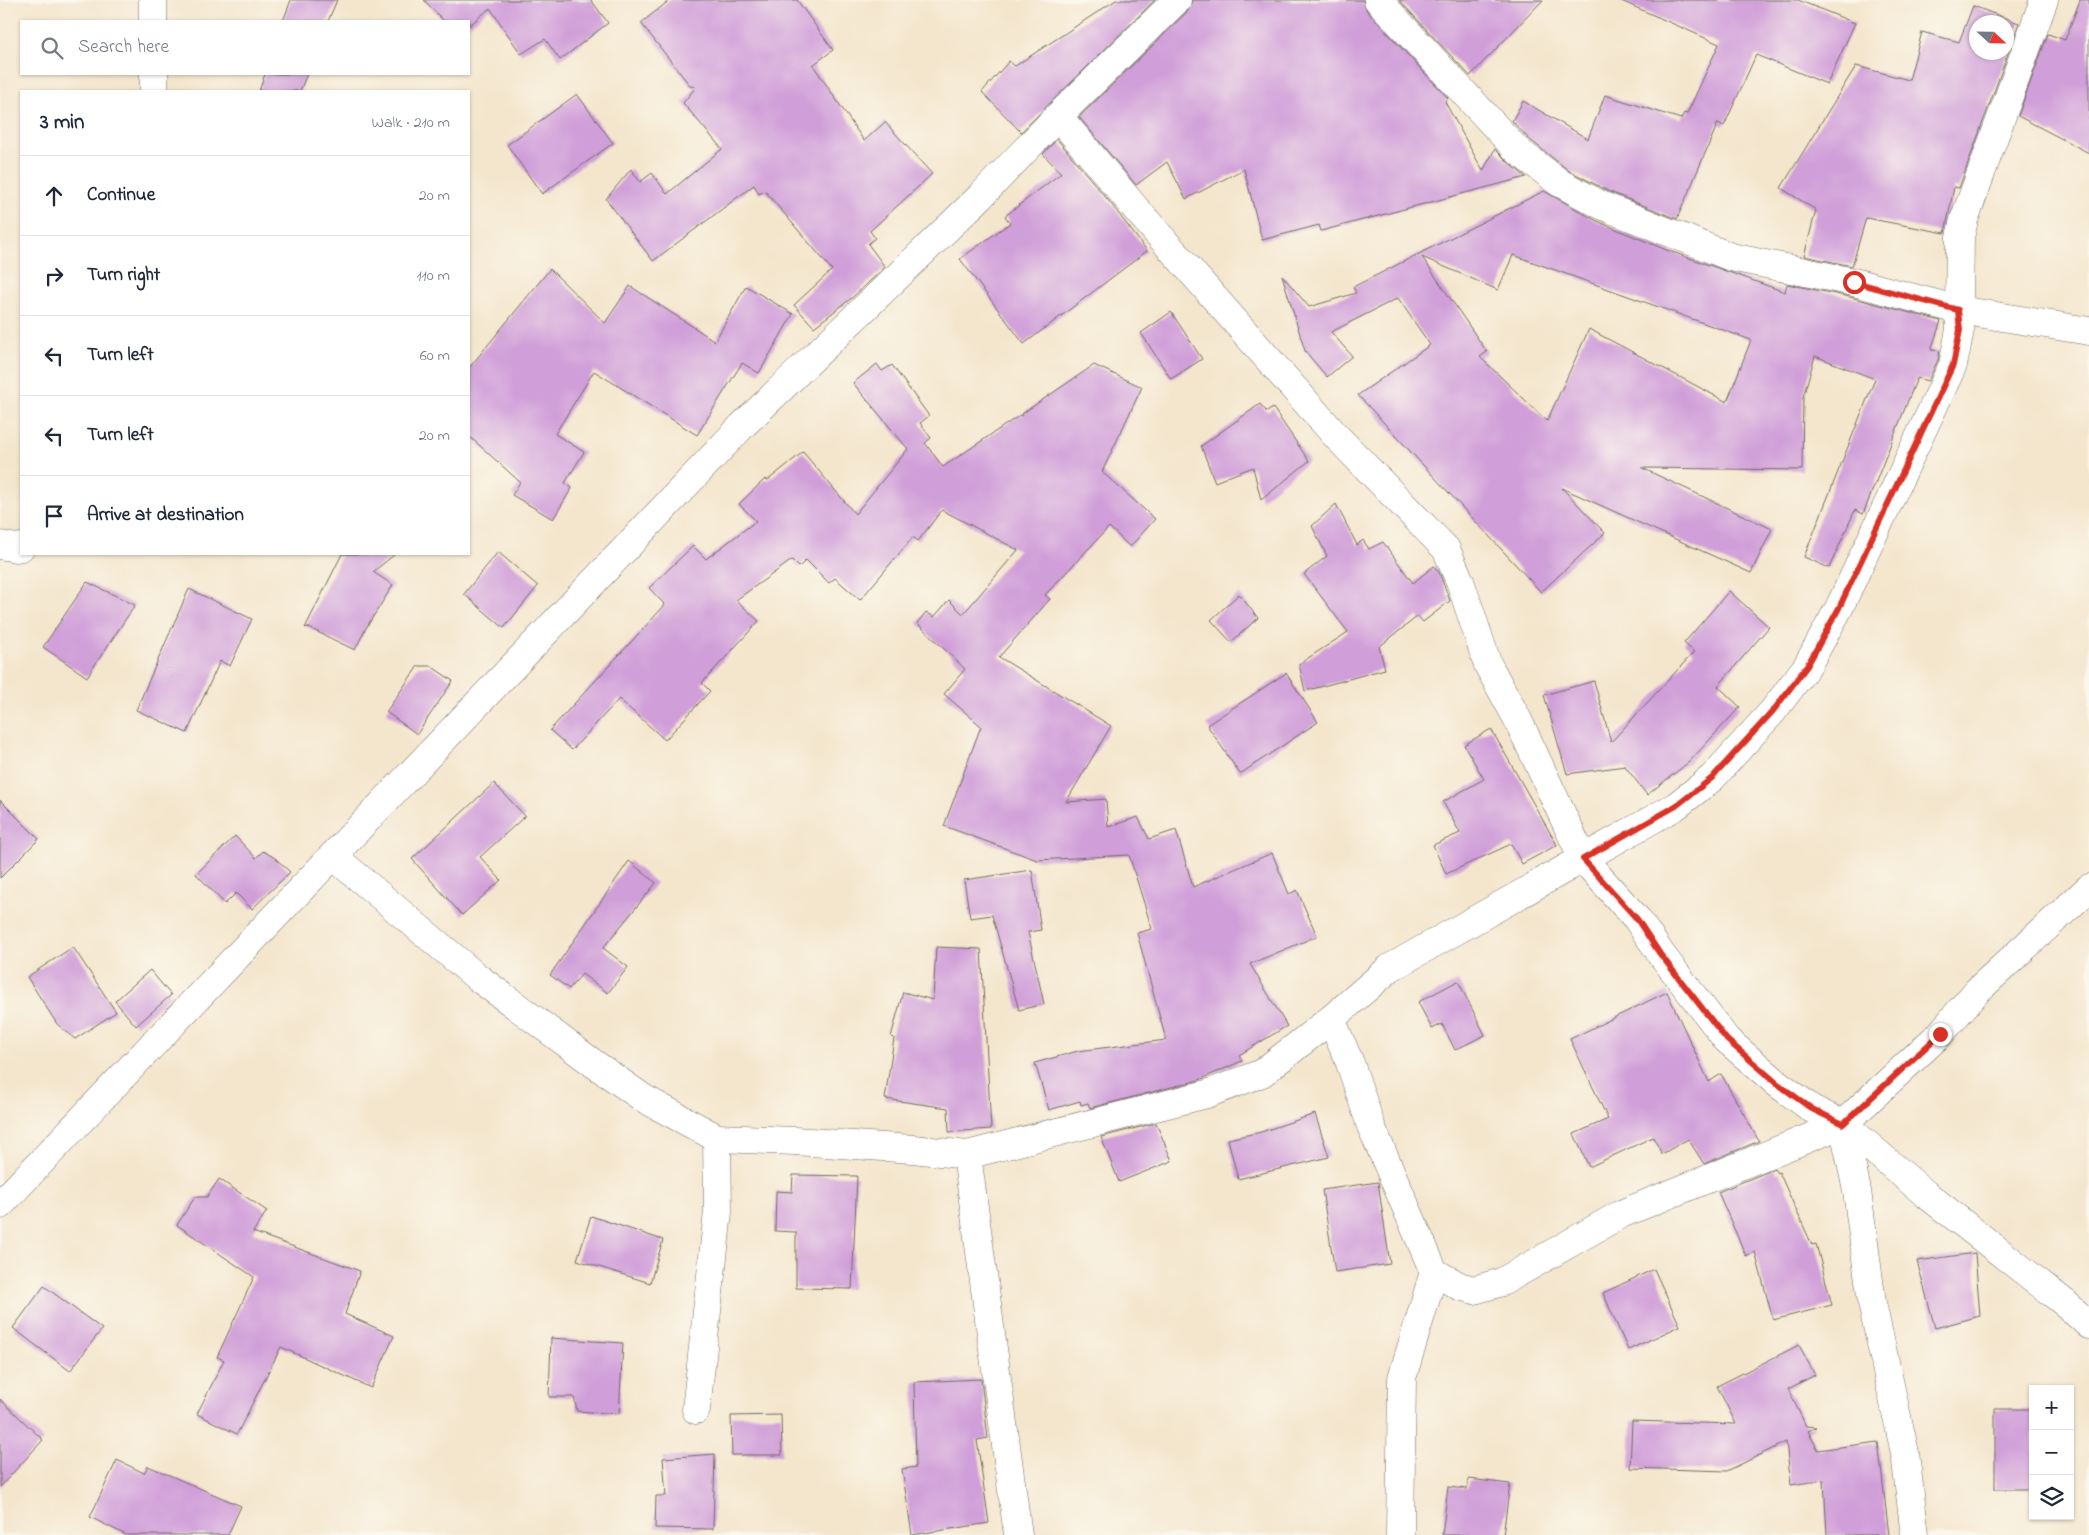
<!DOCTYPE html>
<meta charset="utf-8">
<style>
:root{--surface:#fff;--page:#f2f2f3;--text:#1f2937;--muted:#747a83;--line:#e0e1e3}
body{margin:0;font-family:"Indie Flower",sans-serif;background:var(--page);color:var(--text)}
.controls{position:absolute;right:15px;bottom:15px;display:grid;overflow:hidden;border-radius:0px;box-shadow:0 1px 4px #0004}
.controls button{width:45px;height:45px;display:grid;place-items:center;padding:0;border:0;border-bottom:1px solid var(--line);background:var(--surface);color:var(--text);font:25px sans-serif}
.compass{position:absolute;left:1969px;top:15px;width:45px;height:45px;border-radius:50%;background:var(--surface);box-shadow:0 1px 4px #0004;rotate:112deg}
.stop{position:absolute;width:15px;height:15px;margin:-11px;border:4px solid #d93025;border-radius:50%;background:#fff}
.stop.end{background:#d93025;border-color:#fff;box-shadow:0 1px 5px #0008}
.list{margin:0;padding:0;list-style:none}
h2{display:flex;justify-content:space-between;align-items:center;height:65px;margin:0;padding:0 20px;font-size:21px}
h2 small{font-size:16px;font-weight:400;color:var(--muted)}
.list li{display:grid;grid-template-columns:32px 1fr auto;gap:15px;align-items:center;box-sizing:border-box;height:80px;padding:0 20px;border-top:1px solid var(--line)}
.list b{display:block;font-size:19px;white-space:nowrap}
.list em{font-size:16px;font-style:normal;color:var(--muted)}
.icon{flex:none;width:28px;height:28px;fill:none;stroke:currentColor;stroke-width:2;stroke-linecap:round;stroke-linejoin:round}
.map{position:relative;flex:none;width:2089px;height:1535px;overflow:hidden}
.search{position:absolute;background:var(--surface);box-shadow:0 1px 4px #0004;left:20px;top:20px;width:450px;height:55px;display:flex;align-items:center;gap:12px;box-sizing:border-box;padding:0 18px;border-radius:0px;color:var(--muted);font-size:19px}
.panel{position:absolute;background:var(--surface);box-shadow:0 1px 4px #0004;left:20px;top:90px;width:450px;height:465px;border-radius:0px}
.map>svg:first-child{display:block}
</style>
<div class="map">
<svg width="2089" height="1535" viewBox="0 0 2089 1535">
<rect width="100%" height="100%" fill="#fbf7ec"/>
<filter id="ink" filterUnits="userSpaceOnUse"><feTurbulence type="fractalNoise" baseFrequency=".02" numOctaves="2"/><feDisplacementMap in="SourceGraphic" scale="10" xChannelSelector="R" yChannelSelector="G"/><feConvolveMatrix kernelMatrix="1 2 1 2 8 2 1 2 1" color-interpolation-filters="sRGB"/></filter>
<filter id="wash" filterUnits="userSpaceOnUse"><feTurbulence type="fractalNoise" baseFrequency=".0096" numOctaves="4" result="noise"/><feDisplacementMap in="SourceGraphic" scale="20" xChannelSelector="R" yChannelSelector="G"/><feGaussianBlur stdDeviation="1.12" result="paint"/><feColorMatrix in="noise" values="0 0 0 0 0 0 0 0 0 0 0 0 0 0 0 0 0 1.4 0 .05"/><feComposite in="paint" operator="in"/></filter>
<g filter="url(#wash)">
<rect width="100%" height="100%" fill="#f4e6cd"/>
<g id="blocks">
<!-- building -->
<g fill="#d09fd9" fill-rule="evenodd">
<path d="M291 0H337L328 21H283Z"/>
<path d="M424 0H591L608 23 560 60 545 39 521 54 490 8 469 26V21H444Z"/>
<path d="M670 0H797L833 50 813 65 864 141 885 122 932 174 870 231 875 238 868 244 885 267 853 297 814 327 794 305 832 270 765 191 759 194 754 185 653 261 606 199 631 169 640 182 652 173 667 194 722 149 683 103 695 88 693 86 691 87 641 23Z"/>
<path d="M1116 0H1155L1021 132 982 92 1009 61 1015 66Z"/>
<path d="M1192 0H1363L1367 11 1448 98 1445 102 1483 171 1495 149 1509 163 1526 177 1321 231 1319 225 1262 240 1244 169 1186 199 1167 162 1136 185 1079 117 1188 11Z"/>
<path d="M1399 0H1543L1470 76Z"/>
<path d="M1619 0H1798L1855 23 1827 84 1756 55 1724 126 1718 123 1677 219 1610 192 1568 170 1529 139 1512 121 1523 101 1588 139 1605 95 1681 119 1684 113 1687 114 1719 44Z"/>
<path d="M2080 0H2089V153L2018 116 2048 34 2065 40Z"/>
<path d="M1973 6 2019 23 1959 188 1954 187 1945 233 1866 218 1852 266 1804 256 1816 210 1781 188 1856 66 1909 80 1922 32 1959 42ZM1976 22H2006V52H1976Z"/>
<path d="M265 74H307L300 91H259Z"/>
<path d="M577 94 613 143 542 194 507 145Z"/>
<path d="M1057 139 1112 205 1147 251 1024 344 960 259 1010 223 1005 216 1061 173 1043 154Z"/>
<path d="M1544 191 1597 221 1664 249 1785 292 1787 284 1850 297 1941 321 1931 350 1940 351 1938 360 1928 381 1917 378 1863 514 1855 510 1829 568 1804 557 1875 379 1815 356 1803 397 1802 470 1642 468 1772 529 1751 573 1562 488 1605 533 1541 592 1358 395 1430 345 1398 298 1331 332 1352 356 1327 377 1305 351 1282 275 1309 307 1356 293 1353 287ZM1513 255 1751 340 1727 402 1589 329 1547 421 1480 357 1487 352 1422 257 1498 290Z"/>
<path d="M550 269 605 323 630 286 715 341 746 286 793 314 759 373 742 363 697 435 594 371 555 434 584 452 565 483 572 488 553 519 512 495 520 482 469 436V368Z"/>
<path d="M1171 312 1202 359 1171 379 1141 333Z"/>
<path d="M877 364 882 371 892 365 929 416 920 423 931 438 925 443 943 467 1020 415 1022 416 1023 413 1094 365 1142 387 1102 472 1155 519 1130 547 1109 527 1045 595 1050 599 999 657 1111 726 1066 802 1106 799 1108 827 1138 817 1149 839 1176 830 1193 887 1272 853 1289 894 1297 890 1317 936 1250 964 1287 1026 1239 1055 1242 1061 1199 1080 1090 1108 1088 1103 1081 1105 1080 1101 1049 1110 1035 1063 1078 1051 1166 1040 1137 933 1152 929 1129 855 1037 860 944 826 981 726 944 694 965 669 917 623 926 612 934 617 949 600 963 614 1018 550 942 510 918 541 913 537 860 600 835 578 829 583 806 560 799 567 792 560 736 600 759 621 702 683 710 691 665 740 619 699 572 750 550 730 665 605 649 588 693 546 706 559 756 521 739 504 765 479 767 481 803 452 855 514 908 449 853 383Z"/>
<path d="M1260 404 1267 412 1273 408 1309 461 1261 500 1253 467 1215 482 1201 446Z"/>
<path d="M1336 504 1357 545 1363 540 1369 549 1383 542 1413 583 1434 566 1439 572 1450 601 1423 622 1418 616 1379 647 1385 669 1305 691 1299 664 1348 632 1304 574 1327 556 1312 526Z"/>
<path d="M498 552 538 586 504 628 464 594Z"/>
<path d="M342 554H395L373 572 393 585 366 628 355 650 307 627 305 628Z"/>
<path d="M87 582 135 605 87 677 43 647Z"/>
<path d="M189 589 252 619 230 666 220 661 187 733 136 710Z"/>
<path d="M1729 591 1769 627 1718 686 1740 707 1689 762 1647 795 1625 766 1567 774 1544 695 1594 681 1611 742 1694 652 1684 643Z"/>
<path d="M1239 594 1258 618 1231 642 1211 620Z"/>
<path d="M418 666H431L453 681 417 734 386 712Z"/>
<path d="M1286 673 1318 722 1240 774 1207 725Z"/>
<path d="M1491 729 1557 845 1522 864 1511 844 1446 874 1433 845 1460 833 1443 802 1484 779 1464 745Z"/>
<path d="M494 783 525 816 480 857 501 880 462 915 412 859Z"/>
<path d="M0 800 39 839 0 878Z"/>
<path d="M235 836 256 858 263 851 275 858 290 872 252 909 236 893 225 904 196 874Z"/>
<path d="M629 861 656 883 603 948 628 967 608 993 582 974 569 989 550 975Z"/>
<path d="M1032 870 1041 930 1028 932 1044 1004 1019 1010 992 915 970 918 964 880Z"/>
<path d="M73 947 116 1012 75 1039 57 1024 27 977Z"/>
<path d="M936 947 981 949 991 1129 949 1132 948 1108 885 1099 894 1038 891 1037 903 992 933 1000Z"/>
<path d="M150 970 171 995 136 1026 115 1001Z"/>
<path d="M1458 981 1485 1035 1455 1050 1442 1024 1432 1029 1418 1002Z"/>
<path d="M1667 992 1709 1082 1721 1074 1759 1141 1704 1164 1688 1139 1662 1154 1653 1137 1589 1167 1574 1134 1608 1119 1570 1039Z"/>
<path d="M1315 1114 1329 1157 1238 1179 1228 1139 1261 1132Z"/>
<path d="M1156 1123 1172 1161 1119 1182 1101 1137Z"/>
<path d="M1774 1169 1777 1173 1779 1172 1812 1245 1816 1244 1832 1305 1773 1320 1755 1252 1746 1256 1718 1192Z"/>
<path d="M793 1175 857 1176 852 1289 796 1288V1232L775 1231 776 1191 792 1192Z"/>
<path d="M219 1179 267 1211 253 1232 360 1271 345 1314 394 1336 371 1388 281 1347 237 1434 197 1414 224 1360 217 1357 254 1277 177 1225 195 1197H207Z"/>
<path d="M1378 1182 1390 1264 1335 1272 1322 1190Z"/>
<path d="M591 1216 663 1240 650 1283 577 1260Z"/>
<path d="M1975 1253 1980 1316 1935 1328 1917 1261Z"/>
<path d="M1654 1269 1680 1326 1628 1350 1603 1293Z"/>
<path d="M44 1286 102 1329 70 1371 13 1328Z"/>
<path d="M551 1338 623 1343 619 1414 577 1411 574 1397H549Z"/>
<path d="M1799 1345 1815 1375 1788 1389 1806 1426 1816 1427 1808 1431 1818 1450 1878 1442 1889 1535H1827L1824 1480 1791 1485 1786 1442 1727 1471 1630 1468 1632 1421 1736 1424 1717 1386Z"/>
<path d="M981 1379 988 1438 977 1440 989 1523 912 1535 902 1469 916 1467 914 1382Z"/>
<path d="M0 1399 43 1440 0 1487Z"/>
<rect x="1995" y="1409" width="38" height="80"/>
<path d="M781 1415 782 1455H732L731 1416Z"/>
<path d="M715 1454 713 1529 655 1528 656 1496H666L663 1458Z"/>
<path d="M117 1460 144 1473 148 1466 241 1506 228 1535H126L90 1517Z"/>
<path d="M1469 1479 1510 1484 1503 1535H1442L1448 1487 1467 1489Z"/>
</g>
</g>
</g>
<g filter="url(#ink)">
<use href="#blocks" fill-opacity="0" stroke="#716c64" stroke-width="1"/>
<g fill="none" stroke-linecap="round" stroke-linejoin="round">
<!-- street casing -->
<g stroke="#716c64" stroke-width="29">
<g id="street">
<path d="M153 0V21"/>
<path d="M1378 0 1518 151 1560 183 1603 206 1731 257 1854 282 1959 310 2089 331"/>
<path d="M154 74V91"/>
<path d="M1058 116 1137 210 1336 436 1446 549 1460 581 1488 665 1518 720 1583 859 1637 919 1661 954 1727 1040 1778 1084 1812 1109 1843 1124 1857 1191 1872 1303 1905 1453 1915 1535"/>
<path d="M0 545 16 548 21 547"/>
<path d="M333 856 477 977 593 1063 643 1098 717 1138 795 1141 913 1149 967 1155 1207 1094 1262 1073 1331 1019 1390 968 1676 806 1712 778 1773 711 1807 666 1839 608 1953 365 1960 330 1959 310 1960 237 1964 220 2044 0"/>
<path d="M1331 1019 1350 1063 1371 1126 1434 1272 1459 1286 1474 1290 1502 1282 1621 1214 1843 1124 1940 1034 1978 990 2089 888"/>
<path d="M1843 1124 1927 1195 2066 1304 2089 1325"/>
<path d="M967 1155 1018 1535"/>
<path d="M0 1205 742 426 980 197 1058 116 1177 0"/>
<path d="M696 1410 718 1212 717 1138"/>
<path d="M1400 1535 1402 1378 1434 1272"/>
</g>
</g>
<!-- street -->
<use href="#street" stroke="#fff" stroke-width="28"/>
</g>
</g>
<g fill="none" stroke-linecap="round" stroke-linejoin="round" filter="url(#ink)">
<!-- route -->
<path stroke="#d93025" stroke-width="6" d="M1854 282 1958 310 1960 330 1953 365 1839 608 1807 666 1773 711 1712 778 1676 806 1583 859 1637 919 1660 954 1727 1040 1778 1084 1812 1109 1843 1124 1940 1034"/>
</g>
</svg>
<div class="controls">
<button>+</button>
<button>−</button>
<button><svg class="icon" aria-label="layers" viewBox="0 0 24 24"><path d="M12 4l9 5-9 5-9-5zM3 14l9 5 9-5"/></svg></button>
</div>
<svg class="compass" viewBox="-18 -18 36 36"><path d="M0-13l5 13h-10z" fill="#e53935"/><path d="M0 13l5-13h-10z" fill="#747a83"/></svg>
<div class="stop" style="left:1854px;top:282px"></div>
<div class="stop end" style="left:1940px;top:1034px"></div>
<div class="search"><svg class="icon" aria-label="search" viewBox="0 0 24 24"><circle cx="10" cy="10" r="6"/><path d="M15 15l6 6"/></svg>Search here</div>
<section class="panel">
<h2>3 min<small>Walk · 210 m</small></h2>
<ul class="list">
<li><svg class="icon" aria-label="ahead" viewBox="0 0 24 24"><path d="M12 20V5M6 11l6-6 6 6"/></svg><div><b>Continue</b></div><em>20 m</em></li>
<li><svg class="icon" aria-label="right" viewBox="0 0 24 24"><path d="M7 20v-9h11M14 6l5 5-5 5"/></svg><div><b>Turn right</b></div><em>110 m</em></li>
<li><svg class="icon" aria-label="left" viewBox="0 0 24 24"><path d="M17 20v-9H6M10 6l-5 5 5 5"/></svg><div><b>Turn left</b></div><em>60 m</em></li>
<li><svg class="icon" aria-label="left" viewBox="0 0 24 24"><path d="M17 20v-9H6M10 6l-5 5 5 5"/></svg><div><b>Turn left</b></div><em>20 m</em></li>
<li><svg class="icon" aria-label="arrive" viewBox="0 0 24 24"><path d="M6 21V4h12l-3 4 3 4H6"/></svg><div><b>Arrive at destination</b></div></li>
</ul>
</section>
</div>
